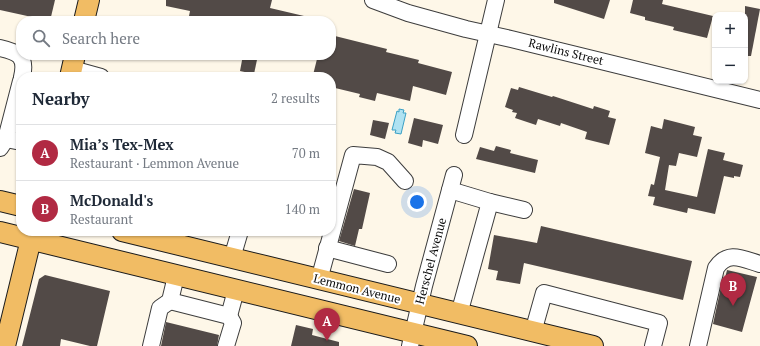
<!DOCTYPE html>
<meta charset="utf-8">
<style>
:root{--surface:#fff;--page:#f2f2f3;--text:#1f2937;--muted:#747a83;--line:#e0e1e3;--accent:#b12a43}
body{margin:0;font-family:"PT Serif",serif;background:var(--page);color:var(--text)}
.controls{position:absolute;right:12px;top:12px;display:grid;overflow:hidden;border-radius:8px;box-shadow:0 1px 3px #0004}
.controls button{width:36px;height:36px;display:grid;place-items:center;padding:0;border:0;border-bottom:1px solid var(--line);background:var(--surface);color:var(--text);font:20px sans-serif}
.you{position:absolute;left:417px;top:202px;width:14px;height:14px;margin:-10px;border:3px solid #fff;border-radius:50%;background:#1a73e8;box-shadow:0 0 0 6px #1a73e833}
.badge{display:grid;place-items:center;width:26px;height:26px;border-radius:50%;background:var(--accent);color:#fff;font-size:13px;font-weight:700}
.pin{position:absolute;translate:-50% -33px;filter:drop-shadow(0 1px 2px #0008)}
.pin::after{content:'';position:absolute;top:21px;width:14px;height:12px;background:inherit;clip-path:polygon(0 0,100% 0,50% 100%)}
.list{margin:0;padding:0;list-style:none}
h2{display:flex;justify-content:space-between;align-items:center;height:52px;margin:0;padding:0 16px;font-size:17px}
h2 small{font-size:13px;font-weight:400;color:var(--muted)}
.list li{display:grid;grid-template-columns:26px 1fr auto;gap:12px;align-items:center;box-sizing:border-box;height:56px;padding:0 16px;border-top:1px solid var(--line)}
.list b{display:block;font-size:15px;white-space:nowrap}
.list p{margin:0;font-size:13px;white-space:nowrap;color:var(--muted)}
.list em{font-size:13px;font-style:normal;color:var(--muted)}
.icon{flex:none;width:22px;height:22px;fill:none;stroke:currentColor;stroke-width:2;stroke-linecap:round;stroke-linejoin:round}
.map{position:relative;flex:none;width:760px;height:346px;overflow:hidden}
.search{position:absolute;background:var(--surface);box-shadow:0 1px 3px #0004;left:16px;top:16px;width:320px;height:44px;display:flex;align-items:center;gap:10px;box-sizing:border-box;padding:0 14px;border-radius:16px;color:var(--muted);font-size:15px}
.panel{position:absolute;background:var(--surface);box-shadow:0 1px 3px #0004;left:16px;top:72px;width:320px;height:164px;border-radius:16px}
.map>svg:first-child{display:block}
</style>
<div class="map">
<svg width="760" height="346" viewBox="0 0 760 346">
<rect width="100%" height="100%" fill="#fef7e8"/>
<!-- water -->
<path fill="#afe2f2" stroke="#3aa0c5" d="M399 109 404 110 403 113H406L401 134 395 133 396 130H392L397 111 399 112Z"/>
<!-- building -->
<g fill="#524a47">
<path d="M0 0H55L50 21 0 10Z"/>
<path d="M166 0H272L270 8 304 16 303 21H188L190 11 166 6Z"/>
<path d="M554 0H610L604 19 554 3Z"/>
<path d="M633 0H663L662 4 713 16 707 38 673 30 674 27 645 20V17L630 13Z"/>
<path d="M745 6 760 9 751 56H745Z"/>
<path d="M331 35 387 49 386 52 419 60 418 63 452 72 446 95 413 86 410 101 377 93 375 101 359 97 360 94 331 87V77H322L313 75 318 55H331Z"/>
<path d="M243 55H258L254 74 240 71Z"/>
<path d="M519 87 552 97 553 96 593 109 594 106 610 111 608 117 616 119 609 145 585 139 587 132 561 123 560 126 538 119 536 125 515 118 517 113 512 112 513 110 505 107 511 88 518 90Z"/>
<path d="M414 118 443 125 438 144 423 140 422 147 408 143Z"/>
<path d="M664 119 695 127 693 135 702 137 697 157 679 153 676 166 669 165 665 190 697 197 708 149 725 153 723 160 743 165 740 177 734 176V178L724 176 715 214 688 208 687 213 653 205 655 197 648 196 651 184 654 185 660 157 645 153 651 126 662 129Z"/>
<path d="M373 120 389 123 385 139 370 135Z"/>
<path d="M496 146 511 150 510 153 538 160 535 173 476 159 480 147 494 151Z"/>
<path d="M354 189 370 193 362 229H359L355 246 339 241Z"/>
<path d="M541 226 692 261 683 300 524 263 520 284 496 280 498 271 488 269 494 235 537 243Z"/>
<path d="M727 270 757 277 742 332 713 324 721 287H723Z"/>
<path d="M45 275 110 291 97 346H90L61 339 60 346H22L39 279Z"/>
<path d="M166 322 219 335 217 346H161Z"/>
<path d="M296 325 313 329 312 335 339 342V346H291Z"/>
</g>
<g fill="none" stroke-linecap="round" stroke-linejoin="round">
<!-- minor casing -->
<g stroke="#3d3d3d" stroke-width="18">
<g id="minor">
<path d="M373 0 408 13 466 29 511 39 760 100"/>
<path d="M0 48C18 52 27 56 22 77"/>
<path d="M72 69 101 77"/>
<path d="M464 135 496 0"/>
<path d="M6 139 21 142"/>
<path d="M0 148 6 139 21 81"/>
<path d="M450 190 490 202 459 314"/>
<path d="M490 202 524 210"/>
<path d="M327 248 388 264"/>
<path d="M232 258 240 231"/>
<path d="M319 280 353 155 377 157 388 162 405 181"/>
<path d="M170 301 229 316 233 323 226 346"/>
<path d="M229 316 236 290"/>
<path d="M533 332 544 293 659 323 653 346"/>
<path d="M151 346 160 308 170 301 176 276"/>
<path d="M410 346 424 286 454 175"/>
<path d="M698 346 716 268C728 250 743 259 760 264"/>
</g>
</g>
<!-- major casing -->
<g stroke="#1b1b1b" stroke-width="22">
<g id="major">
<path d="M84 21 89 0"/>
<path d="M70 77 75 55"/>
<path d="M0 201 21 206"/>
<path d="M122 231 593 346"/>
<path d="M0 232 467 346"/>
<path d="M5 346 33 231"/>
</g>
</g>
<!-- minor -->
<use href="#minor" stroke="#fff" stroke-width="16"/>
<!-- major -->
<use href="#major" stroke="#f1bc64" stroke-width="20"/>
</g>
<g text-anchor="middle" stroke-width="4" stroke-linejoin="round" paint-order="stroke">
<!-- street labels -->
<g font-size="12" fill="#0a0a0a" stroke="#fff">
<text transform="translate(566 52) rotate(14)" y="4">Rawlins Street</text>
<text transform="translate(431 261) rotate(-75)" y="4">Herschel Avenue</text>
<text transform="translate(357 289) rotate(14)" y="4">Lemmon Avenue</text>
</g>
</g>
</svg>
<div class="controls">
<button>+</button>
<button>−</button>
</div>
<div class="you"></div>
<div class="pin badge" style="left:327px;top:341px">A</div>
<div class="pin badge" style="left:733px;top:306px">B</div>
<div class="search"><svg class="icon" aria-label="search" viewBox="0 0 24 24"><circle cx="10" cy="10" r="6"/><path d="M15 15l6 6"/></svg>Search here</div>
<section class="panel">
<h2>Nearby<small>2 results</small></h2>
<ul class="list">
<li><span class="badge">A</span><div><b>Mia’s Tex-Mex</b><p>Restaurant · Lemmon Avenue</p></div><em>70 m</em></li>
<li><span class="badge">B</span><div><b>McDonald's</b><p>Restaurant</p></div><em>140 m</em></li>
</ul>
</section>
</div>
